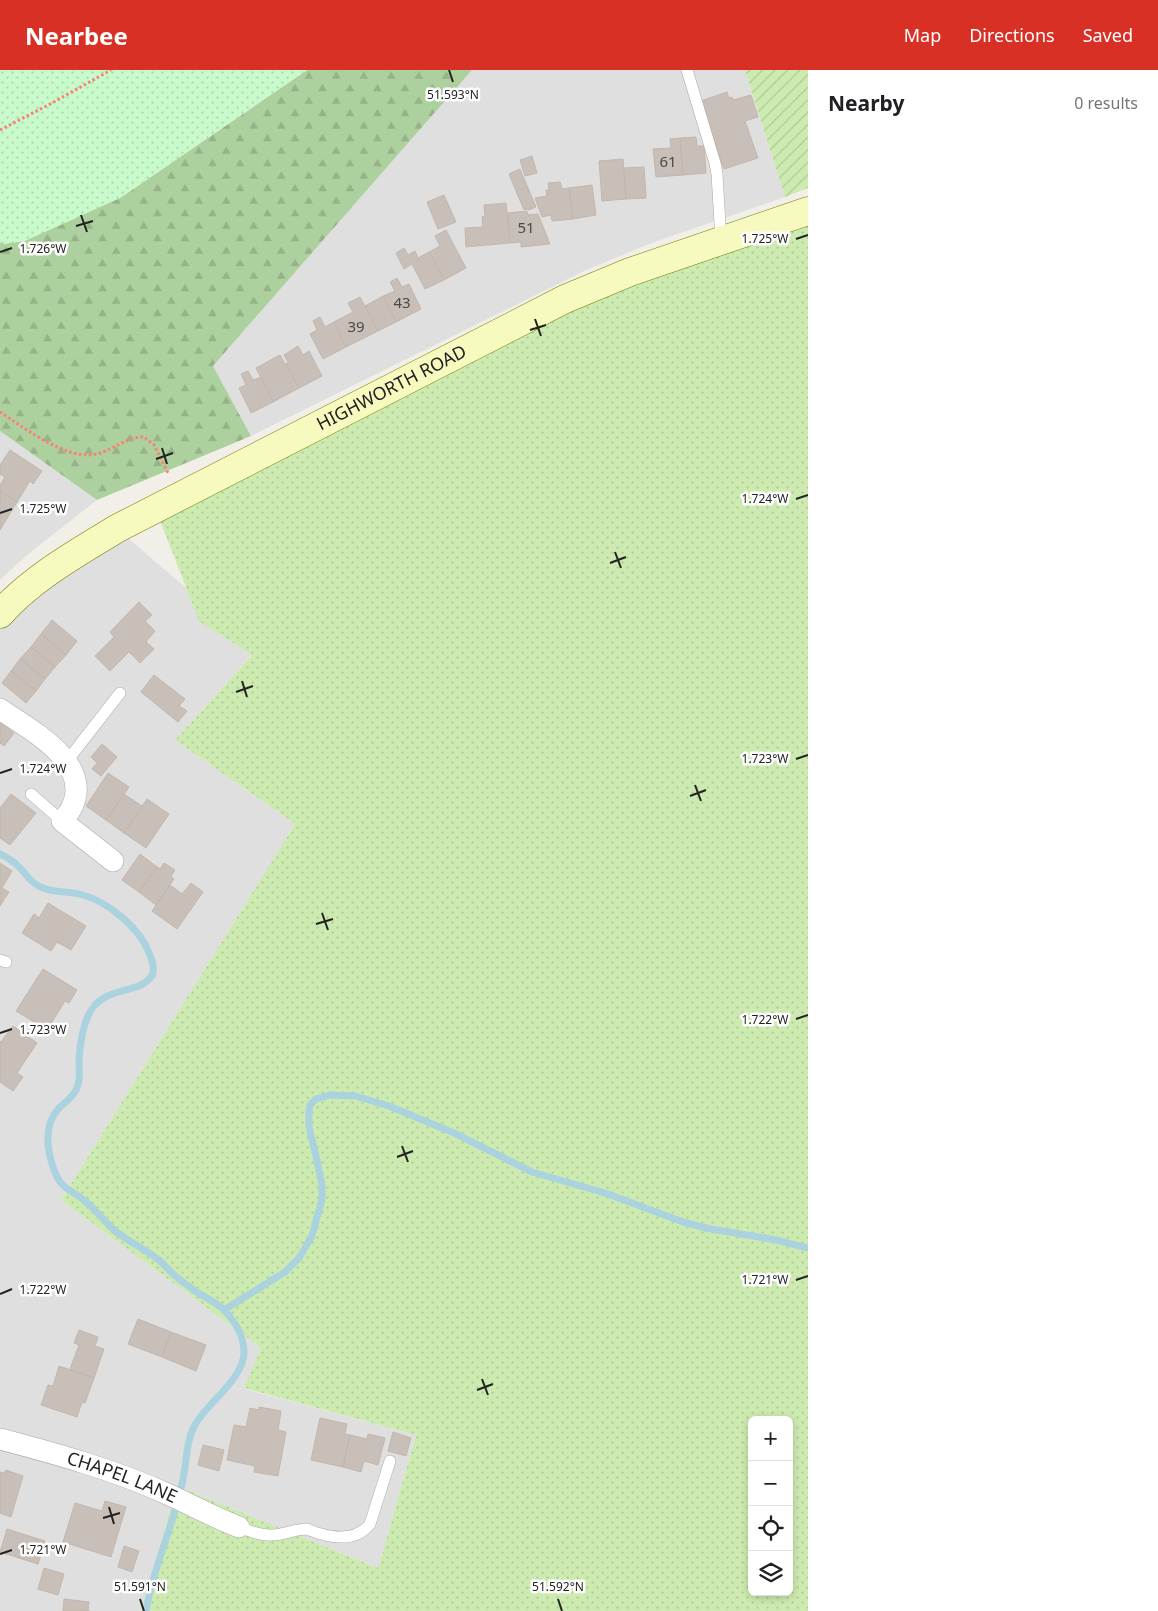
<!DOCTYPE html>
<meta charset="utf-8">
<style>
:root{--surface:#fff;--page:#f2f2f2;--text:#202124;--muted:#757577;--line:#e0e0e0;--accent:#d93025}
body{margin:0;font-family:"Noto Sans",sans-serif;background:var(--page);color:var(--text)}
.controls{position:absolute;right:15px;bottom:15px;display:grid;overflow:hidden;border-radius:8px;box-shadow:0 2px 8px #0003}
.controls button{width:45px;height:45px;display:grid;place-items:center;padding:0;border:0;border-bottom:1px solid var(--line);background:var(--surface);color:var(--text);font:25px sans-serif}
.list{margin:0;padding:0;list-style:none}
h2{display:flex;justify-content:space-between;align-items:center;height:65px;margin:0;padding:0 20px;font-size:21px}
h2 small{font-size:16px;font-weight:400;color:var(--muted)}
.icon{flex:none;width:28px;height:28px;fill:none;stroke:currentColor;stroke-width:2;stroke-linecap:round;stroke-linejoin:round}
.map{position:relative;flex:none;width:808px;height:1541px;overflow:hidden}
header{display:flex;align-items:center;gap:30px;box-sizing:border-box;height:70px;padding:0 25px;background:var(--accent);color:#fff}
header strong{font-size:24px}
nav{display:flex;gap:28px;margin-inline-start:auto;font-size:18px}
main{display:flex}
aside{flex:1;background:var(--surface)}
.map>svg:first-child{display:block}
</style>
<header>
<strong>Nearbee</strong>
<nav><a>Map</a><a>Directions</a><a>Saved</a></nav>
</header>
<main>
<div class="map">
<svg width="808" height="1541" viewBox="0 0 808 1541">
<defs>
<pattern id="grass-dots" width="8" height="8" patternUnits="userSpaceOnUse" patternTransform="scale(1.25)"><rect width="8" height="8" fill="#cdebb0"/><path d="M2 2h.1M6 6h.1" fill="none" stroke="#b0c997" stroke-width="1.8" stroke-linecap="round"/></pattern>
<pattern id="forest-firs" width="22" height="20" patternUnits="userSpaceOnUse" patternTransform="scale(1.25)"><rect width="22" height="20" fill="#add19e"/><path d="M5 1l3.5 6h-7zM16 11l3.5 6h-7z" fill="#95b388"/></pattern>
<pattern id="park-dots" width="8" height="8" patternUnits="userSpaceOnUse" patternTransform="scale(1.25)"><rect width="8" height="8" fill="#c8facc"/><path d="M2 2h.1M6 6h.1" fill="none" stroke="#acd6af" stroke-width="1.8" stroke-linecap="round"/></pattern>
<pattern id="garden-furrows" width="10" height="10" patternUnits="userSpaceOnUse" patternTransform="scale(1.25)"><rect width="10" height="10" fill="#cdebb0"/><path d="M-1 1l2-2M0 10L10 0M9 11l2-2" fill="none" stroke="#b0c997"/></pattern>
</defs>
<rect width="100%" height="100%" fill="#f2efe9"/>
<!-- residential -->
<g fill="#e0dfdf">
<path d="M472 0H745L785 127 649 174 584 201 251 366 213 296Z"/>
<path d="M0 361 97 430 28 484 0 510Z"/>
<path d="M128 468 257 579 175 670 295 754 61 1130 261 1278 245 1319 416 1365 378 1498 177 1416 141 1541H0V559L4 552 68 504Z"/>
</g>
<!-- grass -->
<path fill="url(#grass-dots)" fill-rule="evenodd" d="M808 154V1541H141L177 1416 378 1498 416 1365 244 1318 261 1278 61 1130 295 754 175 670 252 585 199 551 159 448 538 252 693 194ZM752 1350H789V1522H752Z"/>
<!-- forest -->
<path fill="url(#forest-firs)" d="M307 0H472L213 296 251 366 97 430 0 361V172L4 174 120 128Z"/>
<!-- park -->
<path fill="url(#park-dots)" d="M0 0H307L120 128 25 171 4 174 0 172Z"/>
<!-- garden -->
<path fill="url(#garden-furrows)" d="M745 0H808V118L785 127Z"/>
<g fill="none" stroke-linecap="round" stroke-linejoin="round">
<!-- stream -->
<g stroke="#aad3df" stroke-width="7">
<path d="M0 784C6 787 12 790 17 795 26 803 31 814 43 818 55 823 70 821 83 825 108 832 140 858 149 883 152 890 156 900 151 907 136 926 101 915 88 946 82 959 80 975 79 990 79 1001 81 1010 76 1020 72 1028 65 1032 59 1038 43 1055 47 1080 54 1100 62 1121 71 1119 85 1131 96 1140 104 1151 114 1160 127 1171 143 1178 156 1188 162 1192 166 1197 171 1202 177 1208 184 1213 191 1218 201 1226 215 1231 224 1240 235 1251 243 1265 244 1281 245 1308 207 1333 195 1355 185 1373 187 1395 182 1414 173 1457 153 1497 146 1541"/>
<path d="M224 1240 285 1202 299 1188 312 1166 322 1129V1115L316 1086 309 1057V1041L310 1035 316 1029 330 1025 355 1026 389 1036 454 1063 532 1102 605 1123 683 1152 706 1158 776 1170 808 1178"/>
</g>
</g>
<!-- building -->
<g fill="#c7bfb8" stroke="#c4b6ab">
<path d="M727 22 729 28 732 27 733 30 751 25 758 47 745 51 758 88 724 99 701 31Z"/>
<path d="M696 67 697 76H704L706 103 683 105 680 68Z"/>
<path d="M680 68 683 105 656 107 653 79 671 78 670 69Z"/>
<path d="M532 86 537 103 525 106 520 90Z"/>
<path d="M623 89 626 129 602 131 599 91Z"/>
<path d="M644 97 646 128 626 129 624 98Z"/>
<path d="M520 99 536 137 529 140 527 139 524 140 509 104Z"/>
<path d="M560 112 562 119 569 118 573 149 552 151 551 145 542 147 535 128 547 126 546 120H549L548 113Z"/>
<path d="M592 115 596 145 573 149 569 118Z"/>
<path d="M444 125 456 152 438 159 427 132Z"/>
<path d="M506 133 510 173 466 177 465 158 483 157 482 147 485 146 484 135Z"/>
<path d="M527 141 528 145 538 144 550 174 521 177V172L510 173 508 143Z"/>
<path d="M446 160 466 198 444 210 429 182 440 176 435 166Z"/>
<path d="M404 178 408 185 415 181 418 188 429 182 444 210 425 219 412 194 404 199 396 183Z"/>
<path d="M397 208 402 217 409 214 421 239 396 252 383 226 395 221 390 212Z"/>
<path d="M383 226 396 252 378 261 365 236Z"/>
<path d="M360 227 378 261 346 277 334 252 353 242 348 233Z"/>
<path d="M320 247 325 257 334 252 346 277 323 289 310 264 317 260 313 251Z"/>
<path d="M298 276 303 285 309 281 322 306 299 318 286 294 288 292 284 285Z"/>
<path d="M280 285 299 318 273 332 256 298Z"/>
<path d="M248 301 253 310 261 307 273 332 251 343 239 318 246 315 241 304Z"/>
<path d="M10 380 42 401 33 414 30 411 17 432 0 421V415L5 407 0 404V395Z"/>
<path d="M0 421 17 432 0 460Z"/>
<path d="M139 532 152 545 145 551 155 561 146 572 154 579 140 593 129 582 110 601 95 586 114 567 110 562Z"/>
<path d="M52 550 77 571 66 585 41 564Z"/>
<path d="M41 564 66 585 55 597 31 577Z"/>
<path d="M31 577 55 597 45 609 20 589Z"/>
<path d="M20 589 45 609 36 621 11 601Z"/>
<path d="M11 601 36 621 26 633 2 613Z"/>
<path d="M154 605 185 629 179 636 187 641 178 652 141 622Z"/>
<path d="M0 652 14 663 4 676 0 673Z"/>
<path d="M102 674 117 687 101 706 92 699 97 693 91 687Z"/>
<path d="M108 703 129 717 106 750 86 736Z"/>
<path d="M11 724 36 743 10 775 0 768V738Z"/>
<path d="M124 724 142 736 124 763 106 750Z"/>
<path d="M147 729 169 744 146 778 124 763Z"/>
<path d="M140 784 157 797 139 822 122 810Z"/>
<path d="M0 793 12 801 2 818 9 822 0 836Z"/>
<path d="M164 793 175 800 171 806 174 809 156 835 139 822 157 797 160 799Z"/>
<path d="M191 813 203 822 177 859 152 841 170 815 182 824Z"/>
<path d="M48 833 86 856 71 880 57 872 51 881 22 863 34 844 39 848Z"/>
<path d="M43 899 77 920 69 933 65 931 47 960 16 941Z"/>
<path d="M13 956 37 973 17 1003 23 1007 13 1021 0 1012V971L1 972Z"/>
<path d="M138 1249 171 1262 162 1287 128 1274Z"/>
<path d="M79 1260 98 1267 95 1276 104 1279 94 1308 70 1299 79 1275 74 1273Z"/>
<path d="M171 1262 206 1275 196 1301 162 1287Z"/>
<path d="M59 1296 94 1308 85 1333 82 1332 77 1347 41 1335 48 1315 53 1316Z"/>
<path d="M259 1337 281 1341 278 1360 286 1362 278 1406 254 1402 255 1396 227 1390 234 1355 246 1357 250 1338 259 1340Z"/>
<path d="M320 1348 347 1354 345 1364 350 1365 343 1397 311 1390Z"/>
<path d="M393 1362 411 1368 406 1386 388 1381Z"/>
<path d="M368 1364 385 1368 378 1395 364 1391 361 1402 343 1397 350 1365 367 1369Z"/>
<path d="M203 1375 224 1380 219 1401 198 1395Z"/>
<path d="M6 1400 23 1406 11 1447 0 1443V1402L4 1403Z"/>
<path d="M105 1431 126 1437 111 1487 63 1472 75 1433 102 1441Z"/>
<path d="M7 1459 45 1471 38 1494 0 1482Z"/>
<path d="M124 1476 139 1481 132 1502 118 1497Z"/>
<path d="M44 1498 64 1504 58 1525 38 1519Z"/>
<path d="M64 1529 89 1532 88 1541H90H63Z"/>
</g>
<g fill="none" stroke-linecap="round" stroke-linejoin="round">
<!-- lane casing -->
<g stroke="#a9a9a9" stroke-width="12">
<g id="lane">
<path d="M687 0 715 93 717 104 721 170"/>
<path d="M67 691 120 623"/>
<path d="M31 724 62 751"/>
<path d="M0 890 6 892"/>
<path d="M239 1457C249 1461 261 1466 272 1465 284 1465 295 1459 306 1459 311 1460 316 1463 321 1464 339 1469 358 1469 370 1454L390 1391"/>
</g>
</g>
<!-- street casing -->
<g stroke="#a9a9a9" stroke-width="22">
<g id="street">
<path d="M0 639C30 660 95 693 71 739 69 743 65 747 62 751L113 791"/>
<path id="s1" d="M0 1369C53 1383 115 1400 165 1423 190 1434 213 1447 239 1457"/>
</g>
</g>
<!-- secondary casing -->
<g stroke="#707d05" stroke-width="29">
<g id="secondary">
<path id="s2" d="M0 544C32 508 77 483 118 458L565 229 630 202 808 141"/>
</g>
</g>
<!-- path -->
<g stroke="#fa8072" stroke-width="3" stroke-dasharray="2.5 2.5" stroke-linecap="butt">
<path d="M0 60 52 33 111 0"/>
<path d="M0 342C25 358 66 391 97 384 113 380 128 366 144 367L154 375 169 405"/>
</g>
<!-- lane -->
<use href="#lane" stroke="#fff" stroke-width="11"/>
<!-- street -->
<use href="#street" stroke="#fff" stroke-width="21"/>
<!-- secondary -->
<use href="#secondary" stroke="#f7fabf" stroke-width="28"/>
</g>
<!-- ticks -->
<path fill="none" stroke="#222" stroke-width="2" d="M449 0 453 12M81 145 87 162M76 156 93 151M796 169 808 165M0 182 12 178M535 249 541 266M530 260 546 255M162 378 167 394M156 389 173 383M796 429 808 425M0 443 12 439M615 482 621 498M610 493 626 487M242 611 247 627M236 622 253 616M796 689 808 685M0 703 12 699M695 715 701 731M690 726 706 720M322 843 328 860M316 854 333 849M796 949 808 945M0 963 12 959M402 1076 408 1092M397 1087 413 1081M796 1210 808 1206M0 1224 12 1219M482 1309 488 1325M477 1320 493 1314M109 1437 114 1454M103 1448 120 1443M0 1484 12 1480M140 1529 144 1541M558 1529 562 1541"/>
<g text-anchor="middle" stroke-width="5" stroke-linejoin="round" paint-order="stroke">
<!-- number labels -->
<g font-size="15" fill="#4b4948">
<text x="668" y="97">61</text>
<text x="526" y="163">51</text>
<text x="402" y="238">43</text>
<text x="356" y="262">39</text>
</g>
<!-- street labels -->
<g font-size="18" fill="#222" stroke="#fff">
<text dy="6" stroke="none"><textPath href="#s2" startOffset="454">HIGHWORTH ROAD</textPath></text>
<text dy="6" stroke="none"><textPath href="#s1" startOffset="128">CHAPEL LANE</textPath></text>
</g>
</g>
<g font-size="12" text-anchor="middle" fill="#222" stroke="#fff" stroke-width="5" stroke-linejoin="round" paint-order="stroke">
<text x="453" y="29">51.593°N</text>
<text x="765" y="173">1.725°W</text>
<text x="43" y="183">1.726°W</text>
<text x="765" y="433">1.724°W</text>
<text x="43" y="443">1.725°W</text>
<text x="765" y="693">1.723°W</text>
<text x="43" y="703">1.724°W</text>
<text x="765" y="954">1.722°W</text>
<text x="43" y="964">1.723°W</text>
<text x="765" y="1214">1.721°W</text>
<text x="43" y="1224">1.722°W</text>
<text x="43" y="1484">1.721°W</text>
<text x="140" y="1521">51.591°N</text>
<text x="558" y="1521">51.592°N</text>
</g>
</svg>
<div class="controls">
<button>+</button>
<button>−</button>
<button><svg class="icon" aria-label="locate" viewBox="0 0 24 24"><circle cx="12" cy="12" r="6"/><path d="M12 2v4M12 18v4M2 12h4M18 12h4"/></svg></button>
<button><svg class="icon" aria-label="layers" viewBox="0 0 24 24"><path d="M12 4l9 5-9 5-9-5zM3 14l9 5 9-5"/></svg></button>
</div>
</div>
<aside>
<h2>Nearby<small>0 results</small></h2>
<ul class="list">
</ul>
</aside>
</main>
